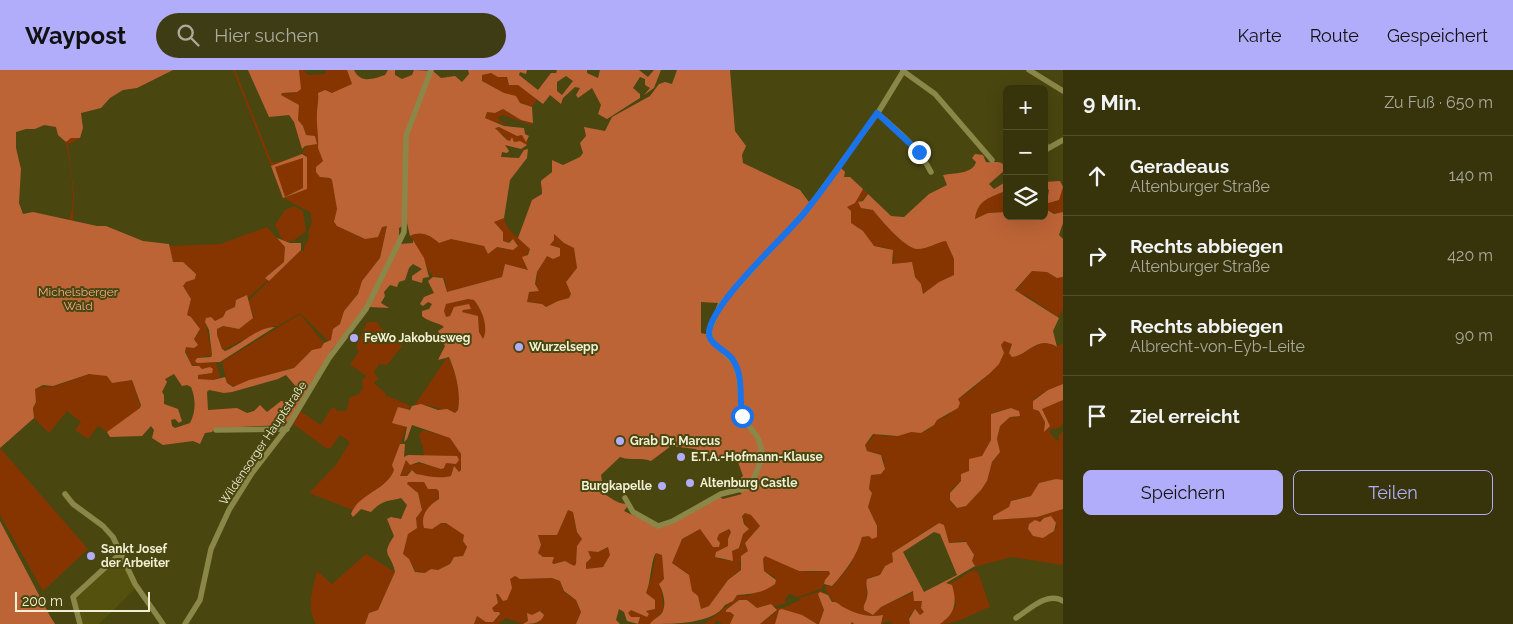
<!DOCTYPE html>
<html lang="de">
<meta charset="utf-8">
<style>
:root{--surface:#37340c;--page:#3e3c15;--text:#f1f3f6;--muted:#aaaa9d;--line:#514f2d;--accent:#b1adfa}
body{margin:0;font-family:Raleway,sans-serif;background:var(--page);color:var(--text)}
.controls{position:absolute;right:15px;top:15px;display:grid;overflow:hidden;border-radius:8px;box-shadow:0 5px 20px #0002}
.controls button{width:45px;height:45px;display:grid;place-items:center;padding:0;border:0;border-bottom:1px solid var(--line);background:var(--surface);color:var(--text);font:25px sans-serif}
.scale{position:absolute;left:15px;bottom:12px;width:135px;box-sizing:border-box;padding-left:5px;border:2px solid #f1f0d4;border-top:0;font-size:14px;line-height:18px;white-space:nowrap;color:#f1f0d4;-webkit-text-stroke:4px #494610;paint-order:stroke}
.stop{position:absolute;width:15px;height:15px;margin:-11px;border:4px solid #1a73e8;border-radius:50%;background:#fff}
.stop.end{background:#1a73e8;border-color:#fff;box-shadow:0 1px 5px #0008}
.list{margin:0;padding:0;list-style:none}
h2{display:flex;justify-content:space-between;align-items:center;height:65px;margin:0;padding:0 20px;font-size:21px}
h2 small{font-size:16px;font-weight:400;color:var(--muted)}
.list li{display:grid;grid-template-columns:32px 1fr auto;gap:15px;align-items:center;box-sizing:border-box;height:80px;padding:0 20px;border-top:1px solid var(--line)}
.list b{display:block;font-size:19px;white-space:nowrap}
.list p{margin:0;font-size:16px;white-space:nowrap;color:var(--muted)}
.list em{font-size:16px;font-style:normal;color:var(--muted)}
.actions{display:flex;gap:10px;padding:15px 20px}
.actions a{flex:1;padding:11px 0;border:1px solid var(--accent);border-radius:8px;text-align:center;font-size:18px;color:var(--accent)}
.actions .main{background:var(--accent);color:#111}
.icon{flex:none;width:28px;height:28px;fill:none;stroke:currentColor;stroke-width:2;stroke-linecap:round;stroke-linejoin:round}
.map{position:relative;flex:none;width:1063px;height:554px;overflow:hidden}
header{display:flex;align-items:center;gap:30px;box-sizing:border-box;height:70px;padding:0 25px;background:var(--accent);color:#111}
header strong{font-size:24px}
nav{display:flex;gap:28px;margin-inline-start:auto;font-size:18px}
.search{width:350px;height:45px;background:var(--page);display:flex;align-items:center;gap:12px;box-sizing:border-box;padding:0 18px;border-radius:28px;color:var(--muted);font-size:19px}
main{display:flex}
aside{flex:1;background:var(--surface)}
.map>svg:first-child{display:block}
</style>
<header>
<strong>Waypost</strong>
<div class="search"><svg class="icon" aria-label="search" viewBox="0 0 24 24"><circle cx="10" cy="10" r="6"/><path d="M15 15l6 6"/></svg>Hier suchen</div>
<nav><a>Karte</a><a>Route</a><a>Gespeichert</a></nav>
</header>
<main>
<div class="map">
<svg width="1063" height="554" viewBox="0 0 1063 554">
<rect width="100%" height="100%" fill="#494610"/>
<!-- built -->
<path fill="#54500e" d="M116 489 122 492 135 519 99 554H82L76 529Z"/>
<!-- green -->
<g fill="#863500" fill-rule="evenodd">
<path d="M233 0H235L272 93 292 89 271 96Z"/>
<path d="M299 0H304L308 5 325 4 327 0H347L352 14 334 23 327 21 318 23C319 31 317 36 317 43 316 55 319 67 318 78L323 91 318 95 323 108H330L332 110 337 139 334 154 362 168 378 167 382 157 387 156 380 188 368 204 358 224 344 241 340 254 333 259 331 270 328 271 300 243 278 256 270 257 223 280 217 266V259L223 256 238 259 254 246 248 234 249 230 301 180 304 181V177L310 166 308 164 312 151 310 142 283 128 307 119V89L306 84H302C305 75 307 76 317 74L315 66 306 65 303 56 298 50 299 35 281 25 284 22 288 24 300 20Z"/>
<path d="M491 3 506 7 509 15H518L538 28 532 37C526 37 489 15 481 10L482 5Z"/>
<path d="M503 39 521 50 533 53 532 55 502 45 498 47 499 50 508 55 485 49 487 42 496 43Z"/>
<path d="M497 57 522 65 528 72 527 75 518 71 514 72 512 67 510 71 505 69 504 65 496 61Z"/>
<path d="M71 68H80L68 75 74 123 73 150 69 149C78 135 69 89 66 72Z"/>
<path d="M303 88V118L285 127 275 97Z"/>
<path d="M1063 117V142C1054 145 1052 142 1044 138V133L1058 131Z"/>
<path d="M863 119 868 124 860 131 863 139 873 140C880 149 904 177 916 179 926 180 937 172 946 170L954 189V205L939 212 923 224 921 214 915 207 912 192 892 194 894 187 889 178 874 176 851 153 850 139 847 137Z"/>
<path d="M1007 120V134L1002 135 1007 142 988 143 975 149C978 128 990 128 1007 120Z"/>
<path d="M294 136 303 141 306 161 293 171H283L275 155 285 140Z"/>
<path d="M504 148C507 163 522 169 530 179L526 186 529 200 505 194 502 207 447 222 445 209 439 206 433 207C424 195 420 179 410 166 422 160 431 166 439 173L451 169 484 176 488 184 496 177 505 179 516 178 518 173 510 169 509 173 503 171 502 160 495 154V150Z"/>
<path d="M267 157 285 177 284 192 265 208 268 210 248 228 247 225 234 233 235 237 225 243 223 247 215 251 209 247 205 250 212 285 197 288 195 292 216 293 220 307 213 310 198 309V305L212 303 204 298 201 299 200 296 191 295 185 277 197 271 194 269 200 261 197 254 187 245 191 229 183 216 187 211 196 208C192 198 184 190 173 192L169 181 170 176 220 174Z"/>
<path d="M554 163 564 173 574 178 577 198 566 212 571 224 569 228 558 231 546 237 542 234 527 232 529 222 533 223 536 216 537 202 546 187 548 185 550 188 559 183V177L550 175 554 170Z"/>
<path d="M1032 201 1047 202 1057 208 1063 207V240L1058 247 1027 226 1015 222Z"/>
<path d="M468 229 474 230C482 239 489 258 483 269L479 262 478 247 462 242 463 240 471 239H452L450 246 446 247 444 241 446 234Z"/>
<path d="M300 244 324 273 321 278 309 283 294 298 249 310 237 317 227 313 222 292Z"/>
<path d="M367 252H377L384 262 402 276 387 295 379 294 374 302 378 309 374 313 385 323V325L409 335 411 338 406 339 401 355 406 356 397 387 392 394 394 400C386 420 364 422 353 440L309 423 336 395 350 372 340 365 331 378H326L292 353 300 341 321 355 332 337 338 341H347L349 328 359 324 363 318 362 311 366 306 350 294 359 282 356 277Z"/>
<path d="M1004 271 1012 274 1009 283 1020 285C1030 279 1045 267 1056 277L1063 273V314L1048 320 1034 329 1033 337 1039 341 1044 351 1045 362 1050 356 1042 339 1063 330V354L1059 358 1051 359 1049 362 1057 371 1059 369V365L1063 362V410L1056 409 1039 413 1031 426 1012 430 1009 437 992 448 994 450 1037 447 1063 439V495L1011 487 975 497 972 492 974 487 970 477 964 471 949 473 944 455 938 453 892 483 893 492 884 497 880 505 870 507 866 512 867 527 863 539 872 545 881 537 914 522V531H922L921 538 924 542 920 545 916 540H914L909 547 910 554H893L889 551 881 554 883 548 880 545C867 552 841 539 832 530 830 527 828 523 825 520L826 516H833L851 494V489L862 467 869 466 873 469 878 458 868 437 872 423 869 419 871 405 881 404 884 401V390L880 384 867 381 865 373 869 372 875 363C885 370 899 364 910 362 916 362 921 364 926 361 931 358 935 354 937 350L947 346 960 333 958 329C972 321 999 297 1004 283L1001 275ZM1011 338 1019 341V347H1010L1000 356 997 369 999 384 993 391 987 403V411L980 421 975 427 957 438 952 434 949 426 952 419 961 411V404L969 401V390L982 386 991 370 992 343ZM1051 447 1057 456C1053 466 1043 468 1033 466L1028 460 1044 448Z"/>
<path d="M446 289H449C456 303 462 326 457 342 445 342 426 332 414 336Z"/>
<path d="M97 303 107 306 112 313 132 310 141 338 108 362 98 356 88 369 75 360 81 352 67 341 49 363 34 348 33 340 36 332 35 319C46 315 45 318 54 316 69 313 81 305 97 303Z"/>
<path d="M422 360 449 367 453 370 462 387 460 402 453 398 451 406C439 409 428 406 416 404L413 400 408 402 406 406H400L406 390 410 395C425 391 431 399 445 397L446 393 456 394 457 386 424 387 423 377 419 366Z"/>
<path d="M0 378 88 479 43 521 0 445Z"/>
<path d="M408 412H424L428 419H437L440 425 436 431 441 453 450 455 464 465 463 471 467 477 463 486 453 488 450 494 438 500 431 499 425 503 419 501 414 503 415 499 403 484 408 464 417 456 416 448 422 438 418 423 407 414Z"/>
<path d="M568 440 573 442 577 462 582 469 577 480 576 494 574 496 565 491 554 494 552 493 554 487H543L538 483 541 475 538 465H557Z"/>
<path d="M745 443 751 445 760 456 745 473 748 481 741 486V491L739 493 741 499 728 510 709 536 701 539 698 526 692 521 687 503 672 493C675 472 683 468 700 459L714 477H719L720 473 717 469 719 464 728 459 731 462 728 469V476L716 482 718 489 732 491V481L740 477 742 465 748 460 742 446Z"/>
<path d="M607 478 610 479V485L603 497 586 499V493L590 490 588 481 598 482Z"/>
<path d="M656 483 662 485 664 506 661 518 664 540 650 554H638L640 551 630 547 628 543 631 540 647 547 648 543 646 541 655 539V530L646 523 652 506Z"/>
<path d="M366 484 395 502 378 540 369 543 365 554H316C306 537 313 519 317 501L332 514Z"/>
<path d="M765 486 808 502 829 501 830 504 821 519 798 527 789 524 785 530 786 533 773 537 770 534 757 538 747 530H738L726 540V542H730L734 545 730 554H722L717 550 714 554H704C716 545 729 536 737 525L747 526 773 516 775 507 764 501 763 489Z"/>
<path d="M973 500 978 502 990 537C973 543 959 554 940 554L948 547 956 535 950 514Z"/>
<path d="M514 506 520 509 552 508 560 511 564 522 576 530 581 543 576 554H534L539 552 543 543 542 541 532 545 527 543 528 551 523 554 506 548 498 554H474L477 546 487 552 496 550 500 545 494 542 492 538 498 533 496 524H498L503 531 508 528 510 509Z"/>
<path d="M821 521 828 525 818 524 824 540 819 554 782 539 779 541 775 554H760L775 543 777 540 775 538H783L800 530 799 528Z"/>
</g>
<!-- forest -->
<g fill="#bd6437" fill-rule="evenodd">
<path d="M0 0H173L137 18 123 20 110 28 101 38 81 43 83 58 80 68H71L66 72 58 65 56 57 44 55 35 59H26L16 62V78L21 99 19 133 23 144 33 142 97 156H106L143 171 169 174 173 192H183L196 204 195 209 186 212 183 216 191 229 187 245 191 247 200 259 194 269 198 275 194 278 186 277 185 282 192 296H199L202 299 210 297 213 299 212 303 198 305V309L213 310 225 307 227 313 233 317 249 310 294 298 312 280 321 278 324 273 331 270 333 259 340 254 344 241 358 224 362 211 380 188 387 156 382 157 378 167 365 169 337 156 334 152 337 139 332 110 330 108 320 107 316 102V97L323 91 318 78C319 67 316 55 317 43 317 36 319 31 318 23L325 20 332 23 352 14 347 0H354C361 14 373 9 385 5L388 0H395V5L402 9 412 5 414 0 433 1 441 8 455 6 462 12 469 4 468 0H527L526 4 520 2 519 5 538 20 551 3H556L557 0H587V3L598 8 600 0H639L648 7 654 0H661L654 18 644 25 650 18 645 15V9L640 7 633 18 640 24V28L607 49 598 44 601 35 592 18 578 28 576 25 580 18 575 17 563 28 561 34 550 25 543 34 518 15H509L507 7H498L491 3 482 5V11L504 23 516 26 520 33 532 37 533 53 521 50 503 39 495 43 487 42 485 48 504 56 524 58 525 64 529 66 526 72 522 65 517 66 499 57 495 58 507 70 510 71 512 67 514 72 520 71 527 75 521 79 505 75 509 81 507 83 502 82 501 87 519 88 524 80 528 79 527 88 510 110 504 148 494 152 503 162V171L509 173 513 169 518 176 513 180 497 177 488 184 484 176 451 169 439 173C431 166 422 160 410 166L407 153 399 158V174L413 173V170L424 188 429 207 423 208 422 213 412 210V206L422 199 413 194 409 198 405 210 399 212 397 217 390 215 384 222 385 226 381 233 389 238 369 237 332 279 315 311 286 355 215 358 212 362 205 363 200 374 193 371 163 375 152 368 154 360 151 356 142 366 110 367 107 362 140 338 141 335 132 310 112 313 107 306 89 304 53 316 43 315 35 319 36 332 33 338 34 348 0 378ZM566 6 573 11 562 25 557 21V12ZM174 304 182 316 187 315 191 317C196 329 196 342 190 353L175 358 172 356 171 350 175 349 179 353 182 351 178 339 164 334V325L162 322 167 312 165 309ZM286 305 298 319 290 332 281 331 267 342 260 335 254 341 247 343 237 338 208 340 207 322 209 320 224 323 232 322 278 309Z"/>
<path d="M248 0H299L301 19 297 22 282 23 281 25 299 35 298 50 303 56 306 65 315 66 317 74 305 76 302 79 294 52 289 45 269 47Z"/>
<path d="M677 0H730L735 61 746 76 742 85 743 93 800 120 809 132 840 97 845 102 844 107H850L863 119 855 133 847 137 851 141V153L863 161 874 176 893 180 892 194 912 192 915 207 921 214 923 224 939 212 954 205V189L946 171C937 172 926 180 916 179 904 177 880 149 873 140L861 138 858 132 863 131 868 124 891 146 904 147 929 124 947 115 943 105C954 103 973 104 976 92L972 88 975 84 983 85 986 92C995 93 1001 89 1006 98L1005 100 989 114 994 119 1007 111 1005 107 1007 103V120C991 128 978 128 975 149L988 143 1007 142V146H1044V138L1054 144 1063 142V153L1059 165 1063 169V207L1057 208 1047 202 1032 201 1015 220 1059 248 1053 261 1057 277C1055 276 1053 274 1050 274 1035 269 1026 286 1012 287L1009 283 1012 274 1004 271 1001 275 1004 283 999 294 989 304 958 329 960 333 958 338 937 350 934 355 921 363 911 362 898 366 873 364 865 375 867 381 881 385 885 399 881 404 871 405 869 419 872 423 868 437 877 456V467L872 469 869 466 862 467C857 486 845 502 832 516L824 514 825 510 830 504 829 501H799L765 486 763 489 764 501 776 510 775 514C763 523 751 524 737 525L733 531 725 535C714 554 673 554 650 554 653 549 659 547 662 543 667 535 663 521 659 514L664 509 662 485 656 483C651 489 651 512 646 523L655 530V539L646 541 649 544 647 547 631 540 628 543 631 547H640L638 554 627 551 624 542 619 539 616 550 620 554H576L581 542 576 530 564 521 560 511 552 508 520 509 515 506 510 509 512 518 507 530 503 531 498 524H496L498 533 492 538 494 542H499L500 544 493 552H486L477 546 474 554H365L369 543 378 540 395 502C391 482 380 487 394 466L387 449 391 447 401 449 407 435 401 428C385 432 383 430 371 442L361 439 353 447 351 444C359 423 386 421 394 400L392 395 400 374H405L404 387 408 385 457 386 459 390 456 394 446 393 444 398 441 399 419 392 410 395 406 390 400 406H407L412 400 416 404C428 406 439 409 451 406L454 396 459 402 461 400V384L450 368 412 355 407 369 404 372 407 357 392 353 398 337 410 340 412 336 421 334 438 340 447 339 455 343 458 340C461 323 456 303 449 287L438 290 445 276 438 261 444 257C438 252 428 252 422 246V241L429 239 432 234 428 232 423 236 420 234 424 227 434 223 428 211 433 207 443 208 447 222 502 207 505 194 528 200 522 187 528 185 530 179 518 168 532 130 542 124C542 107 536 115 552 102V90L563 95 580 87 583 83 580 73 586 66 584 57 605 61 612 47 650 26 659 14 665 12 672 14ZM554 164 564 173 574 178 577 198 566 212 571 224 569 228 558 231 546 237 542 234 527 232 529 222 539 221 535 214 537 202 547 186 553 189 560 186V178L550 175 554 170ZM468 229 474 230C482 239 489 258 483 269L479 262 478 246 462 242 463 240 471 239 469 234 454 237 450 246 446 247 444 241 446 234ZM701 232 718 233 706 264 701 263ZM671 376 695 379 720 389H729L738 392 743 406 738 410 736 419 742 424 723 429 720 427 656 456 624 441 627 437 626 434C616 434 607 424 597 420V415L602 411 601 405 620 387C631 391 640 387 651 391ZM408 412H424L428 419H437L439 422V429C428 436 420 445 424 458L432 459 441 453H446L464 465 463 471 467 477 463 486 454 487 450 494 438 500 431 499 425 503 415 502 409 489 403 484 408 464 417 458 416 448 422 440 418 423 407 414ZM568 440 573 442 577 462 582 469 577 476 576 494 574 496 565 491 554 494 552 493 554 487H543L538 483 541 475 538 465H557ZM745 443 751 445 760 456 745 473 748 481 741 486V500L728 510 709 536 701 539 698 526 692 521 689 505 672 493 682 469 700 459 713 477H719L720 473 717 469 719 464 729 459 731 462 728 469V476L716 482 715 487 733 491 732 481 739 478 743 464 749 459 744 454 742 446ZM608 477 610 485 603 497 586 499V493L591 488 588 481 598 482Z"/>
<path d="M302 84 307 87V119L283 128 271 96ZM303 88V118L285 127 275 97Z"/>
<path d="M1060 111 1063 117 1059 130 1045 134 1044 128 1048 126 1049 120 1044 117V112Z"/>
<path d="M277 168 290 173H301V180L269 211 265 208 284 192 285 177Z"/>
<path d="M247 225 253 248 239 259 223 256 217 259V265L222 279 225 281C241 275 257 257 275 257L220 292 197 293 195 291 197 288 211 287 212 285 209 260 205 252 206 248 211 247 215 251 223 247 226 241 235 237 236 230Z"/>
<path d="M1063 314V330L1042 339 1050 356 1044 362 1045 352 1039 341 1033 339V331L1048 320Z"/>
<path d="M1011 338 1019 341 1020 346 1010 347 1000 356 997 369 1000 382 992 392 987 411 981 420 966 436 957 438 950 430V423L961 411V404L969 401V389L982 386 991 370V344Z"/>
<path d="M1056 409 1063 410V439L1037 447 993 450V446L1009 437 1011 431 1031 426 1039 413Z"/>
<path d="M1051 446 1056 453 1054 461 1043 468 1033 466 1028 459 1029 454 1035 450 1040 452 1044 448Z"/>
<path d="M0 451 50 546 55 554H0Z"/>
<path d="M939 453 944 455 949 473 966 472 974 485 972 491 975 496 946 513 952 515C957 532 956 543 940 554H910L909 549 915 539 920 545 924 542 921 538 922 531H914L913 521 881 537 873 545 864 540C863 534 866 533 867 527 869 521 865 516 867 509L880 505 885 496 893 492 892 483ZM934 462 940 464 957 505 924 522 903 482Z"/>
<path d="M820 522 828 525 832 532C838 532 838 534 843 537 857 544 867 548 883 545L881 554H854L852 552 851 554H819L824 540 818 524Z"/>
<path d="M739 530H747L757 538 771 534 777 540 760 554H730L734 545 730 542H726V540Z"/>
<path d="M782 539 802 545 817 554H775L779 540Z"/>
<path d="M540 541 544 545C541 554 531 554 523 554L528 551 527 543 532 545Z"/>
</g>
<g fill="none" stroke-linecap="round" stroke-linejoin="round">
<!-- minor -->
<g stroke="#8a8748" stroke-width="5.5">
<path d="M1029 0 1063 21"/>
<path d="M903 1 935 24 992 90"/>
<path d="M877 43C898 61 918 77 931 102"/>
<path d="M1044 69 1047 79 1063 70"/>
<path d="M216 360 287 359"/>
<path d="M65 424 73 434 103 456 113 467 135 514 163 554"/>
<path d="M625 428 633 442 658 456 673 451 721 424 745 418 753 410 762 388 761 377 758 368 742 346 739 306 734 292 712 271 709 261 721 234 810 136 879 41 904 0"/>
<path d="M1016 548C1029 540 1047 521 1063 531"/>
<path d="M80 554 73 527 121 483"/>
<path d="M185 554 200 530 211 479 229 440 252 403 289 355 329 288 366 239 404 162 406 66 431 0"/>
</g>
</g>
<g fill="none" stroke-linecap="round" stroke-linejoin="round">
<!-- route -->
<path stroke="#1a73e8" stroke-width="6" d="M742 346C739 327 744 307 733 290 727 280 708 275 709 262 712 232 784 168 805 142 831 110 853 76 877 43L919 82"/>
</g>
<!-- markers -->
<g fill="#b1adfa" stroke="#494610" stroke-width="2">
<circle cx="354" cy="268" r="5"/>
<circle cx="519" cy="277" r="5"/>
<circle cx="620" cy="371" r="5"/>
<circle cx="681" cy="387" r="5"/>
<circle cx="690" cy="413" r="5"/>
<circle cx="662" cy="416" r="5"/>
<circle cx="91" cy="486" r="5"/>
</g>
<g text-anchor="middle" stroke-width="4" stroke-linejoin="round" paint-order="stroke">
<!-- park labels -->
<g font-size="12" fill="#f3ac8b" stroke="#494610">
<text x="78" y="226">Michelsberger<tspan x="78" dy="14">Wald</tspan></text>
</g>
<!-- poi labels -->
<g font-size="12" font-weight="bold" fill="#f1f0d4" stroke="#494610" text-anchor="start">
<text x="364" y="272">FeWo Jakobusweg</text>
<text x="529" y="281">Wurzelsepp</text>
<text x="630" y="375">Grab Dr. Marcus</text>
<text x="691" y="391">E.T.A.-Hofmann-Klause</text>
<text x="700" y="417">Altenburg Castle</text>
<text x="652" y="420" text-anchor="end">Burgkapelle</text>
<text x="101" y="483">Sankt Josef<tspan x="101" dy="14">der Arbeiter</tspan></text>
</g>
<!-- street labels -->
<g font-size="12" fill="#f1f0d4" stroke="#494610">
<text transform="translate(263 373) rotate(-56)" y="4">Wildensorger Hauptstraße</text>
</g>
</g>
</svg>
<div class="controls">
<button>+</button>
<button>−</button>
<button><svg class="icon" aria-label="layers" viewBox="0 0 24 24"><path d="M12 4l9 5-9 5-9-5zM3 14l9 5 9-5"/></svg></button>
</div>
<div class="scale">200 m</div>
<div class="stop" style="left:742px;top:346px"></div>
<div class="stop end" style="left:919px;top:82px"></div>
</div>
<aside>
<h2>9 Min.<small>Zu Fuß · 650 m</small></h2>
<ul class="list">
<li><svg class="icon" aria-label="ahead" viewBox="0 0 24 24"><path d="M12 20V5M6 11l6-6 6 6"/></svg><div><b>Geradeaus</b><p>Altenburger Straße</p></div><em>140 m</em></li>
<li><svg class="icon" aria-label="right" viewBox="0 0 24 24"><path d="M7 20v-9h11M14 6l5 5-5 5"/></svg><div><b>Rechts abbiegen</b><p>Altenburger Straße</p></div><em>420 m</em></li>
<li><svg class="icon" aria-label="right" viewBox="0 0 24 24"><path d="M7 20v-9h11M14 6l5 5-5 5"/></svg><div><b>Rechts abbiegen</b><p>Albrecht-von-Eyb-Leite</p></div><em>90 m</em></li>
<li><svg class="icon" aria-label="arrive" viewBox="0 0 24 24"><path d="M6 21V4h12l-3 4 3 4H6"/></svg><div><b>Ziel erreicht</b></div></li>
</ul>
<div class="actions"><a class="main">Speichern</a><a>Teilen</a></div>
</aside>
</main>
